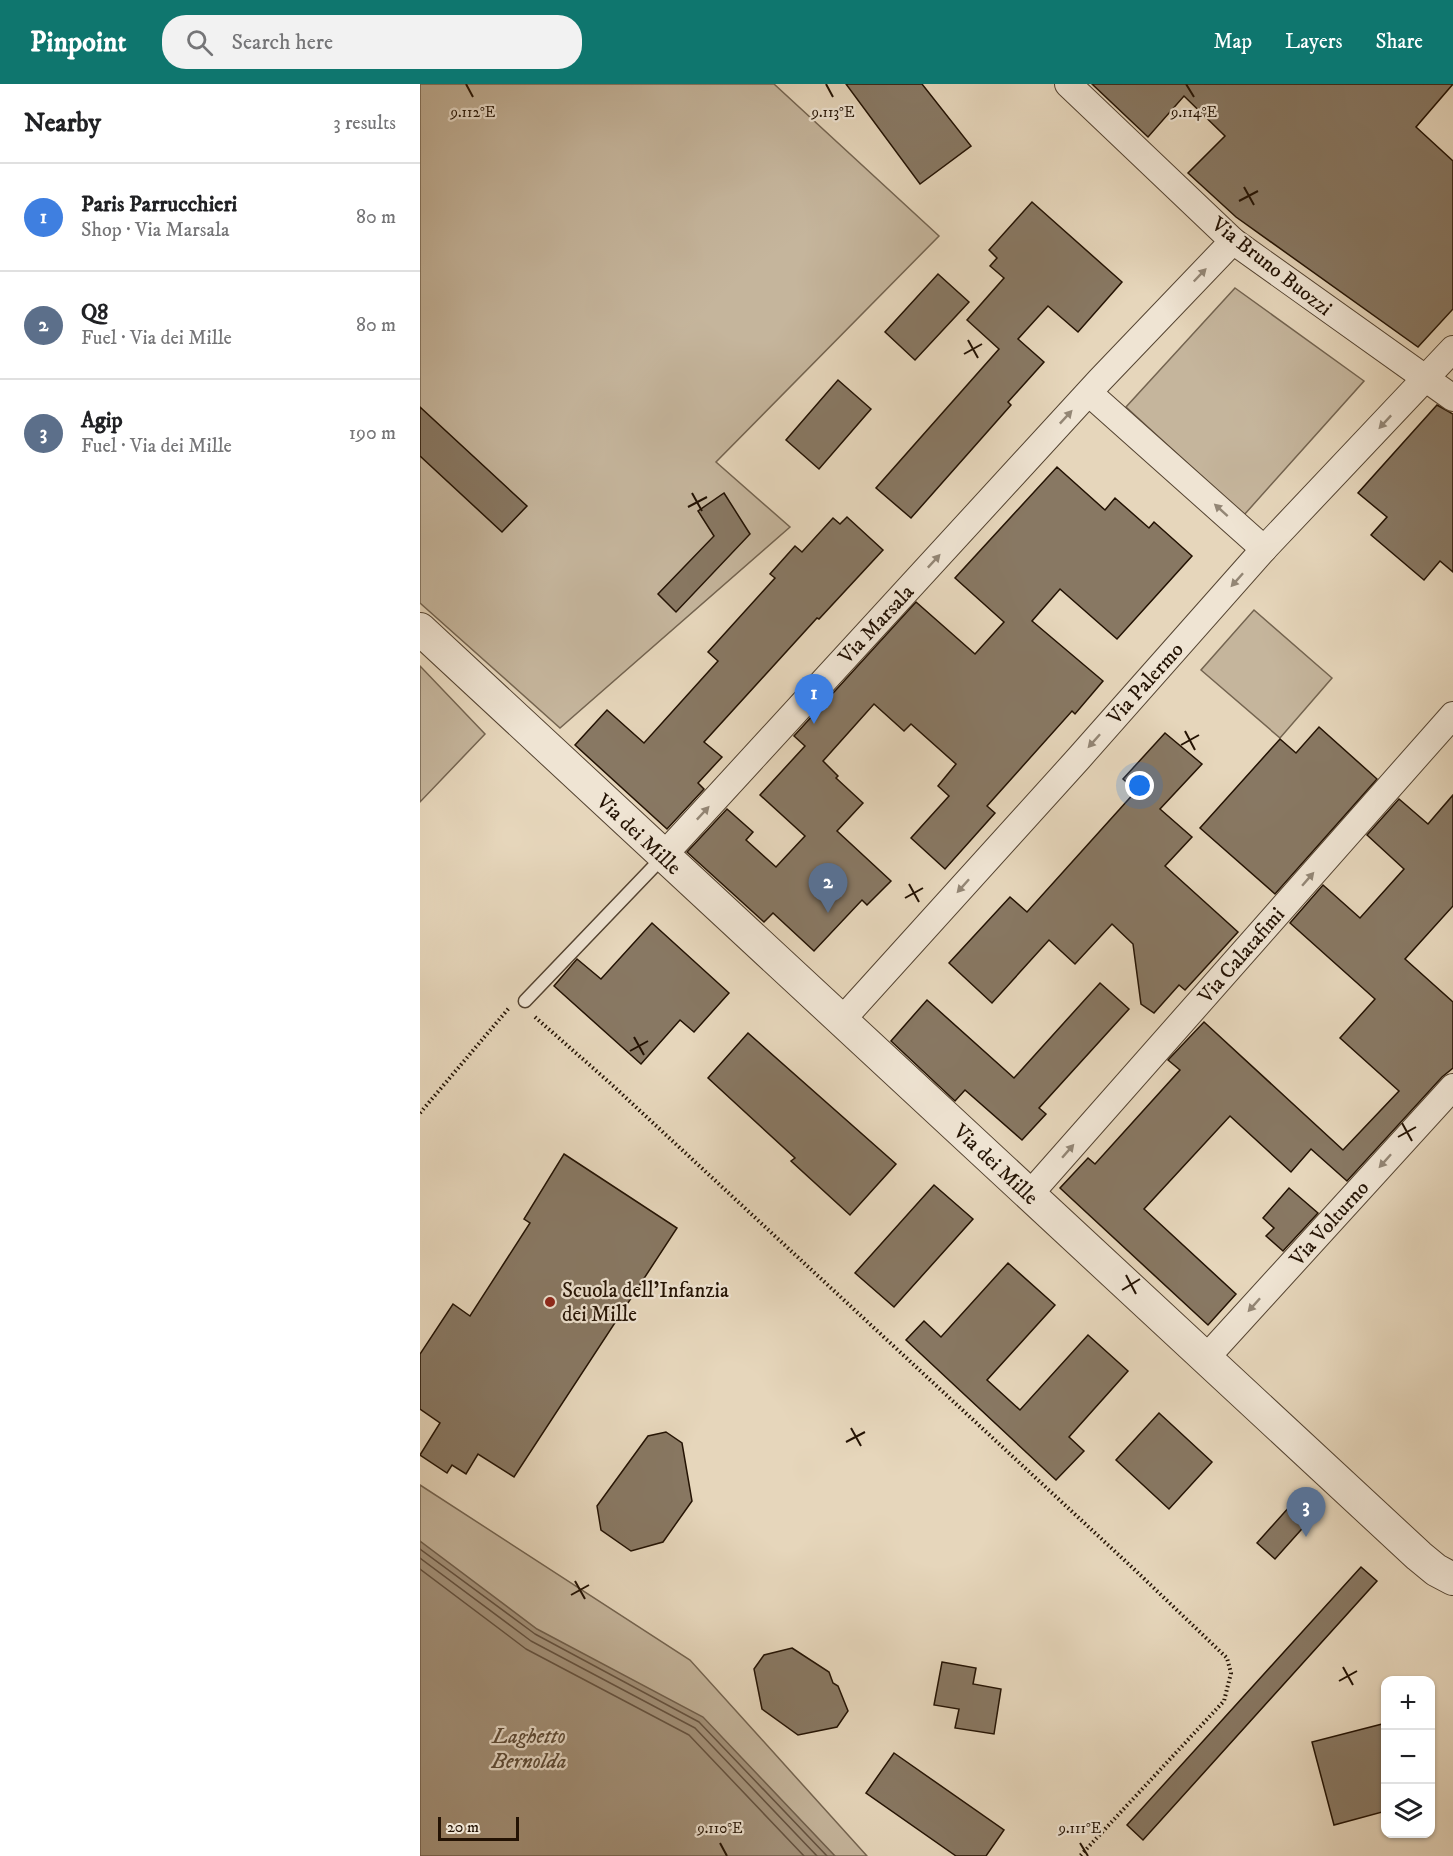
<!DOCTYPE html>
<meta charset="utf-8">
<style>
:root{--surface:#fff;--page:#f2f2f2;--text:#202124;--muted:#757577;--line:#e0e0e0;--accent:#0f766e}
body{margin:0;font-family:"IM FELL DW Pica",serif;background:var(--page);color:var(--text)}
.controls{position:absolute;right:18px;bottom:18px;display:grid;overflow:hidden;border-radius:12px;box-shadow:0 2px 4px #0004}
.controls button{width:54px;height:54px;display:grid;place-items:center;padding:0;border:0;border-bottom:2px solid var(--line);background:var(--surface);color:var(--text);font:30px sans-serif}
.scale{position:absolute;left:18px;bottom:15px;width:81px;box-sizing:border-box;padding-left:6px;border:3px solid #231203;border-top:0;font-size:16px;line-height:21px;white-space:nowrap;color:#231203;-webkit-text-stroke:4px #efe4d3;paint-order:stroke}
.you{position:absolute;left:720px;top:702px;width:21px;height:21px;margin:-15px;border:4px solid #fff;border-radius:50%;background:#1a73e8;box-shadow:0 0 0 9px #1a73e833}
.badge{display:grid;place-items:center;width:39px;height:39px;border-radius:50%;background:var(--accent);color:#fff;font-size:20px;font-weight:700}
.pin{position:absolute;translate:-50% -50px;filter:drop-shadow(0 2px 3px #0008)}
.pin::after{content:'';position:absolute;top:32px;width:21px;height:18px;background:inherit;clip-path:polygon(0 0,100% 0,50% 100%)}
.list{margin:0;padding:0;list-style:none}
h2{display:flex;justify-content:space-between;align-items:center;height:78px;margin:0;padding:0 24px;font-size:26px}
h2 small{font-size:20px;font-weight:400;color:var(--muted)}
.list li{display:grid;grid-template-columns:39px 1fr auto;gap:18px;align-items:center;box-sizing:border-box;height:108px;padding:0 24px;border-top:2px solid var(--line)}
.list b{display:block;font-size:22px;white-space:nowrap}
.list p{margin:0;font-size:20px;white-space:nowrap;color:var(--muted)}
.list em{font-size:20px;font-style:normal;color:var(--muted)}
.icon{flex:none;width:33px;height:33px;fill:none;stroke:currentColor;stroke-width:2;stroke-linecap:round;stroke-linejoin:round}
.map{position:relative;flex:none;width:1033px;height:1772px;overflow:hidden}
header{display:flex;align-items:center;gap:36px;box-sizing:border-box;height:84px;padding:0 30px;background:var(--accent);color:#fff}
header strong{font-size:28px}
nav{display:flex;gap:33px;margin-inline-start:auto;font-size:21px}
.search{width:420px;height:54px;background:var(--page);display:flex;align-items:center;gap:15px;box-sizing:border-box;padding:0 21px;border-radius:24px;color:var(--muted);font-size:22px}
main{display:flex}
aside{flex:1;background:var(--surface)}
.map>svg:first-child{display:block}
</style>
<header>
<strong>Pinpoint</strong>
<div class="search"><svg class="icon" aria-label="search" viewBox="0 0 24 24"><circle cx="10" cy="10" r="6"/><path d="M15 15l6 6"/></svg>Search here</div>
<nav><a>Map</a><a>Layers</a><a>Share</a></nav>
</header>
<main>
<aside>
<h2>Nearby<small>3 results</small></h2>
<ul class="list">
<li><span class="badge" style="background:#3f7fe0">1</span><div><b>Paris Parrucchieri</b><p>Shop · Via Marsala</p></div><em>80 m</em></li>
<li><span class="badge" style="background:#5c6f8a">2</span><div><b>Q8</b><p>Fuel · Via dei Mille</p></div><em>80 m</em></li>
<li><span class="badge" style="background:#5c6f8a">3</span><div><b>Agip</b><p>Fuel · Via dei Mille</p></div><em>190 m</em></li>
</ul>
</aside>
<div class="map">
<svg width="1033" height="1772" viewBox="0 0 1033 1772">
<rect width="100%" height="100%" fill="#e6d6bb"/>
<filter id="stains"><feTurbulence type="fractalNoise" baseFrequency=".00333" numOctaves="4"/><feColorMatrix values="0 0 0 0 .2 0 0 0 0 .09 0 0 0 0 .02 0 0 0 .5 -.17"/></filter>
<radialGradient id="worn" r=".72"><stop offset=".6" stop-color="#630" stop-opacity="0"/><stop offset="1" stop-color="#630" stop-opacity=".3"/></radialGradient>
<!-- green -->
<g fill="#c5b59c" stroke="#746450" stroke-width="1.5">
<path d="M0 0H354L519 152 296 378 370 443 140 644 0 519Z"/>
<path d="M815 204 944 297 824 431 706 323Z"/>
<path d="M834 526 912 594 860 654 781 586Z"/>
<path d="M0 582 65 650 0 718Z"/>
<path d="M0 1401 270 1576 447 1772H0Z"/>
</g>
<!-- water -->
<path fill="#a4937c" stroke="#705f4c" stroke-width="1.5" d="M0 1457 117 1545 283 1633 415 1772H0Z"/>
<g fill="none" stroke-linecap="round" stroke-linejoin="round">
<!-- shore -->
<g stroke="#645240" stroke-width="1.5">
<path d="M0 1465 115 1550 279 1638 407 1772"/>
<path d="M0 1474 111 1557 275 1644 397 1772"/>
<path d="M0 1485 106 1565 269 1651 384 1772"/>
</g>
</g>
<!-- building -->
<g fill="#887863" stroke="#231203" stroke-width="1.5">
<path d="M426 0H502L551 62 500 100Z"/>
<path d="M672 0H1033L996 43 1033 77V225L998 263 816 133 768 89 805 52 764 12 728 53Z"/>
<path d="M612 118 702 198 658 248 628 222 598 255 624 278 588 318 591 321 491 434 456 404 579 265 547 236 584 194 570 182 577 174 569 166Z"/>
<path d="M518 190 549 218 495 276 465 248Z"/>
<path d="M418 296 451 325 399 385 366 356Z"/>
<path d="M1017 321 1033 330V488L1020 477 1004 496 951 451 967 433 938 409Z"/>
<path d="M0 323 107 422 82 448 0 372Z"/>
<path d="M637 383 685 426 695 414 729 444 734 438 772 472 697 555 640 505 612 537 683 597 655 630 652 627 567 722 575 729 525 785 491 754 529 712 518 702 536 680 491 640 484 647 454 620 403 677 418 692 416 694 443 719 417 747 471 797 447 821 442 816 394 867 353 829 344 838 267 768 307 725 333 748 326 756 356 783 385 752 340 711 385 662 374 652 496 518 555 570 584 538 535 494Z"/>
<path d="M304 409 330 450 256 528 238 510 294 452 278 427Z"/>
<path d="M427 433 463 466 399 535 397 534 284 658 302 673 278 699 284 705 247 745 155 661 187 626 224 659 298 577 288 568 355 494 350 490 375 462 382 468 413 434 420 440Z"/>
<path d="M899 643 957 695 855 810 780 744 860 655 876 669Z"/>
<path d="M745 649 782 680 740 725 772 753 745 782 818 848 765 906 759 901 734 929 721 920 713 860 692 840 655 880 629 856 572 919 529 879 590 813 607 828 716 707 703 695Z"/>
<path d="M1033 711V822L985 875 1033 918V984L1022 993 927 1097 891 1065 871 1088 810 1032 724 1125 816 1210 788 1241 640 1104 668 1074 675 1080 760 986 748 976 784 938 923 1066 979 1007 920 954 955 915 870 839 903 801 940 834 984 785 947 751 979 715 1008 740Z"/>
<path d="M232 839 309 909 274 948 260 936 221 980 134 902 157 875 181 895Z"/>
<path d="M680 899 709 925 619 1024 626 1030 602 1056 545 1006 535 1017 471 957 507 916 594 994Z"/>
<path d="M328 949 476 1080 430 1131 371 1077 375 1074 288 994Z"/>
<path d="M144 1070 257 1144 94 1393 58 1370 46 1390 32 1381 27 1389 0 1371 20 1339 0 1325V1270L33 1220 50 1232 110 1139 104 1135Z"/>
<path d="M514 1101 553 1135 474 1223 435 1189Z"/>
<path d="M869 1104 898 1129 863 1167 846 1152 854 1144 843 1134Z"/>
<path d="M588 1179 635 1221 567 1296 600 1326 668 1251 708 1287 649 1353 664 1367 636 1396 486 1256 504 1237 521 1253Z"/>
<path d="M739 1329 792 1378 749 1425 696 1376Z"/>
<path d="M246 1348 262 1359 272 1417 243 1458 211 1467 181 1446 177 1422 228 1352Z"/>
<path d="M879 1412 897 1428 855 1475 837 1459Z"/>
<path d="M941 1483 957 1497 723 1756 707 1741Z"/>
<path d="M372 1564 409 1588 413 1599 418 1602 428 1627 417 1643 378 1651 342 1625 334 1585 344 1571Z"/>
<path d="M522 1578 556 1584 553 1600 581 1605 574 1650 535 1644 539 1625 514 1621Z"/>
<path d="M966 1639V1727L914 1741 892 1658Z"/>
<path d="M474 1669 584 1746 566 1772H536L446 1709Z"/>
</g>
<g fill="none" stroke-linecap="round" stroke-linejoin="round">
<!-- service casing -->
<g stroke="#544331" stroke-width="15">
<path id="service" d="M105 917 243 773"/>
</g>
<!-- minor casing -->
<g stroke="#544331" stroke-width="28">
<g id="minor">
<path d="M648 0 813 157 1033 314"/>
<path d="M669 309 844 465"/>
<path d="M243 772 680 296 813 157"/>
<path d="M421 937 659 674 844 465 1033 265"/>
<path d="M609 1111 1033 631"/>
<path d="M785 1275 1033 1003"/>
</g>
</g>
<!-- tertiary casing -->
<g stroke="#544331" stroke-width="34">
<path id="tertiary" d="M0 545 999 1472 1016 1486 1033 1495"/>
</g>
<!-- path -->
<g stroke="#231203" stroke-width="4" stroke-dasharray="1.5 3" stroke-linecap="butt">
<path d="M115 933 190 999 715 1486 807 1574 811 1589 804 1617 660 1772"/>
<path d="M0 1029 89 924"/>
</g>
<!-- service -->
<use href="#service" stroke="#efe4d3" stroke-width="12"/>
<!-- minor -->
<use href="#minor" stroke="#efe4d3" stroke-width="26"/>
<!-- tertiary -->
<use href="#tertiary" stroke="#efe4d3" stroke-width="32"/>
</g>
<!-- one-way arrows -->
<defs><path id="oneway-solid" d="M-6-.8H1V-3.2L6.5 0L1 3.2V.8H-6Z" transform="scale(1.5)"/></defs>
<g fill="#938675">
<use href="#oneway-solid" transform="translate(780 191) rotate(-46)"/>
<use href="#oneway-solid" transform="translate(646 333) rotate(-47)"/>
<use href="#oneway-solid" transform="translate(965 338) rotate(133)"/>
<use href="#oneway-solid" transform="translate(801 426) rotate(-138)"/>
<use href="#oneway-solid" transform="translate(514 477) rotate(-47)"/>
<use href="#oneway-solid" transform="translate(817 496) rotate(132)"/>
<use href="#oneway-solid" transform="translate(674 657) rotate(132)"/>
<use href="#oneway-solid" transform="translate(283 729) rotate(-47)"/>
<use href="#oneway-solid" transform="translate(888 795) rotate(-49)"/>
<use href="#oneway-solid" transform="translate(543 802) rotate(132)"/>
<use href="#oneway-solid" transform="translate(648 1067) rotate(-49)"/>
<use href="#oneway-solid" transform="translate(965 1077) rotate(132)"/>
<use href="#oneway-solid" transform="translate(834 1221) rotate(132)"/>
</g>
<!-- ticks -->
<path fill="none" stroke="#231203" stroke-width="2" d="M46 0 53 13M406 0 413 13M766 0 774 13M824 103 834 121M819 117 838 107M548 256 558 274M544 270 562 260M272 409 282 427M268 423 287 413M765 647 775 666M761 661 779 651M489 800 499 818M485 814 503 804M214 953 224 971M210 967 228 957M982 1039 992 1057M978 1053 996 1043M706 1191 716 1210M702 1206 720 1195M431 1344 441 1362M426 1358 445 1348M155 1497 165 1515M151 1511 169 1501M923 1583 933 1601M919 1597 937 1587M300 1759 307 1772M660 1759 668 1772"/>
<!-- markers -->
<circle fill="#8f2418" stroke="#efe4d3" stroke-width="2" cx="130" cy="1218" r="6"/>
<g text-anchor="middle" stroke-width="4.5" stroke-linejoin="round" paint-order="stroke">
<!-- street labels -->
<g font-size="21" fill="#231203" stroke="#efe4d3">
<text transform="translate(852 182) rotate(38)" y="7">Via Bruno Buozzi</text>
<text transform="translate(456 540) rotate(-47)" y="7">Via Marsala</text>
<text transform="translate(725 599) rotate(-48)" y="7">Via Palermo</text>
<text transform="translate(219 750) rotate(43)" y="7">Via dei Mille</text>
<text transform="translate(821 871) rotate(-49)" y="7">Via Calatafimi</text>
<text transform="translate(576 1080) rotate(43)" y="7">Via dei Mille</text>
<text transform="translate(909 1139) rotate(-48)" y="7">Via Volturno</text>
</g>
<!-- poi labels -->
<g font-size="21" fill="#231203" stroke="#efe4d3" text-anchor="start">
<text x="142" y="1213">Scuola dell'Infanzia<tspan x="142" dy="24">dei Mille</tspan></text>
</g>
<!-- water labels -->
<g font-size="22" font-style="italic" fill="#5d4c39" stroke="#efe4d3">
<text x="109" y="1659">Laghetto<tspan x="109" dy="25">Bernolda</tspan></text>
</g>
</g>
<g font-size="15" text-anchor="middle" fill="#231203" stroke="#efe4d3" stroke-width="4.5" stroke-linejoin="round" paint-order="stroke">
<text x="53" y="33">9.112°E</text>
<text x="413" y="33">9.113°E</text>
<text x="774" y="33">9.114°E</text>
<text x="300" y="1749">9.110°E</text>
<text x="660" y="1749">9.111°E</text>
</g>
<rect width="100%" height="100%" filter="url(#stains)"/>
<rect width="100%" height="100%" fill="url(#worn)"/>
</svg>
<div class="controls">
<button>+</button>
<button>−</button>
<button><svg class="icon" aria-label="layers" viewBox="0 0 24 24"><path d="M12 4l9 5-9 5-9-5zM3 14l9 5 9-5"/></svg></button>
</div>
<div class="scale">20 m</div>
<div class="you"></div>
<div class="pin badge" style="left:394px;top:640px;background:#3f7fe0">1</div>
<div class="pin badge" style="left:408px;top:829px;background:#5c6f8a">2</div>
<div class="pin badge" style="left:886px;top:1453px;background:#5c6f8a">3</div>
</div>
</main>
